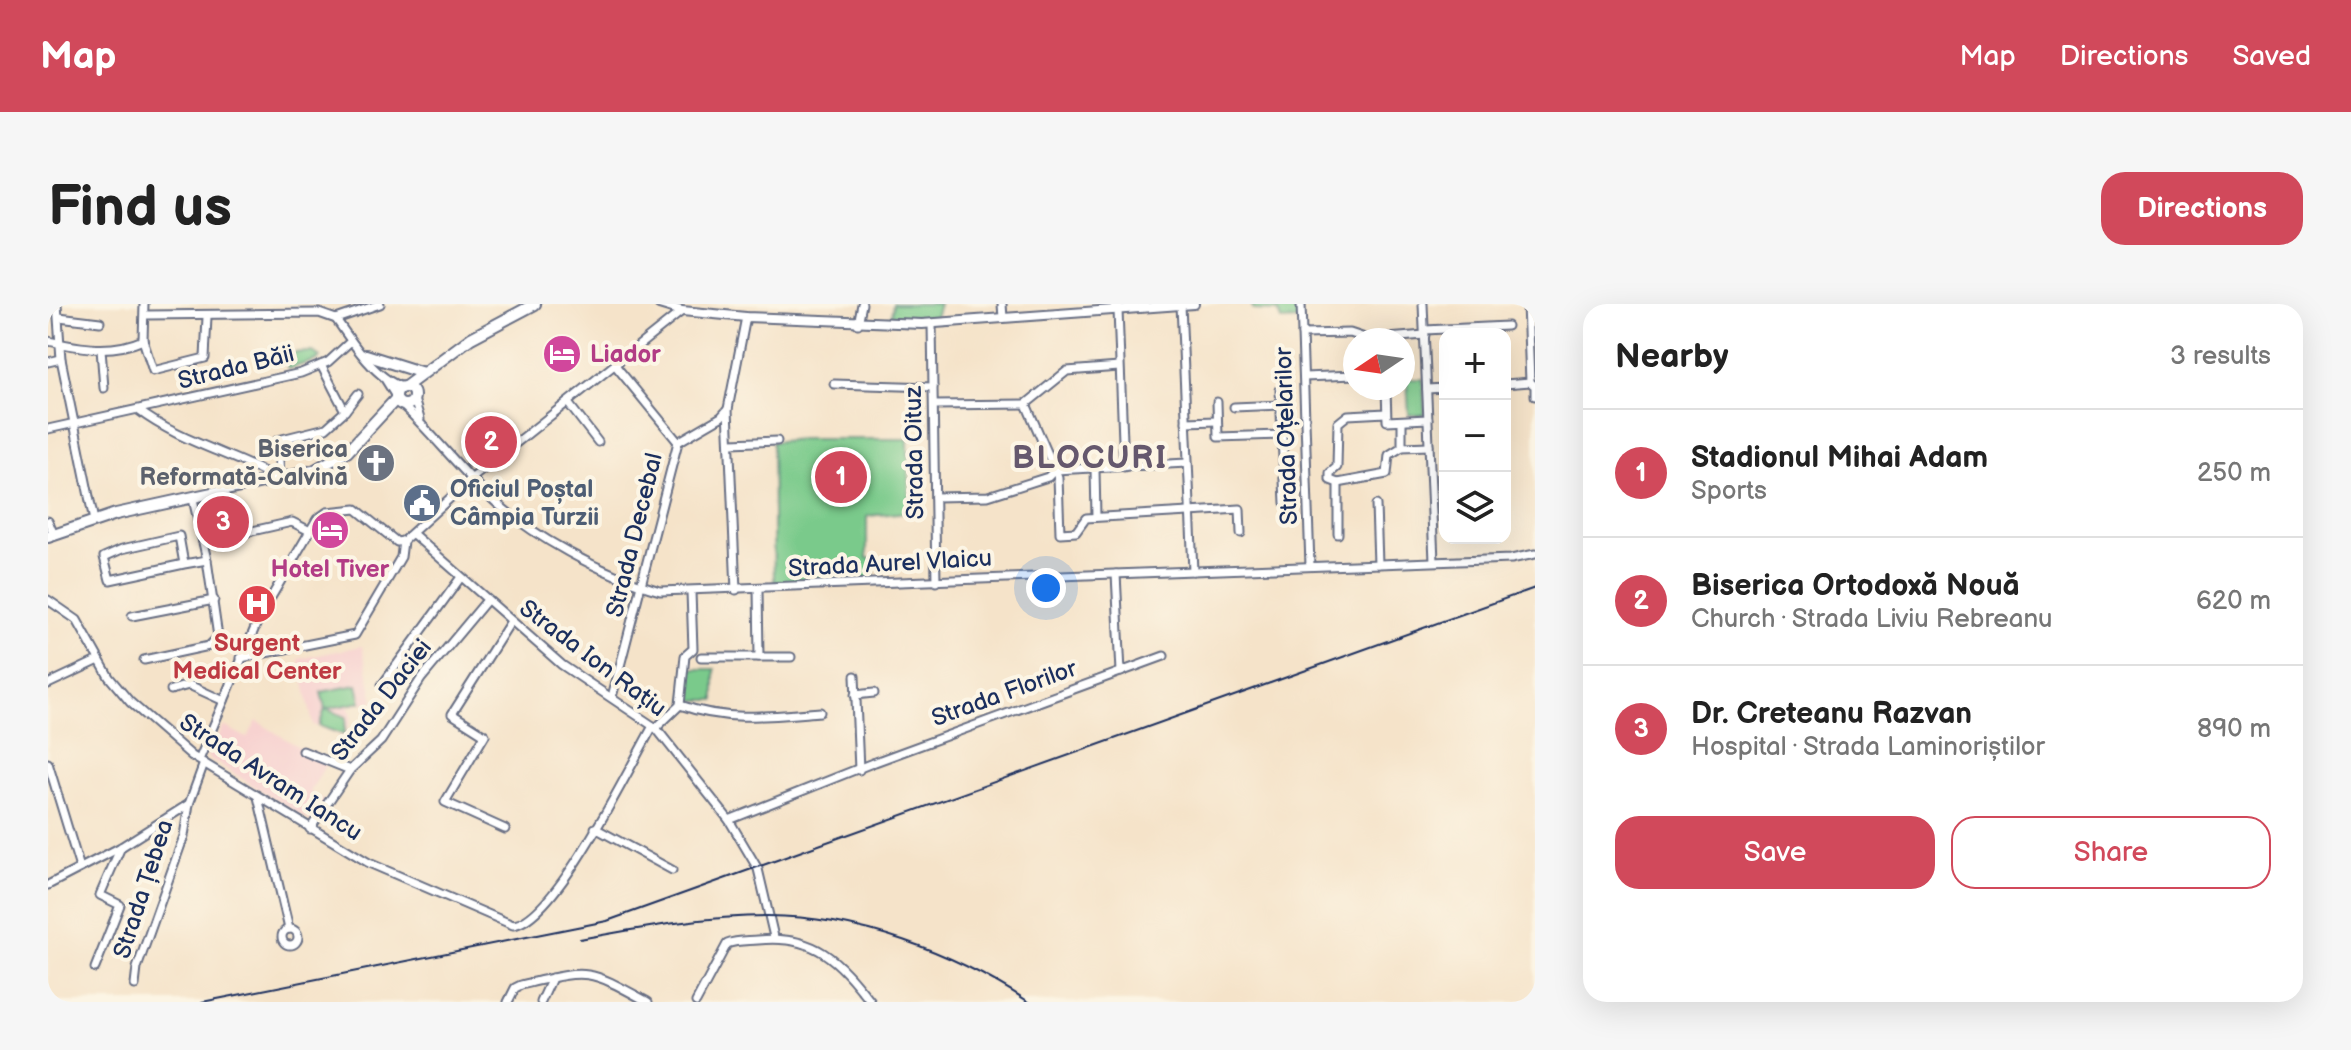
<!DOCTYPE html>
<meta charset="utf-8">
<style>
:root{--surface:#fff;--page:#f6f6f6;--text:#222;--muted:#767676;--line:#e0e0e0;--accent:#d1495b}
body{margin:0;font-family:"Balsamiq Sans",sans-serif;background:var(--page);color:var(--text)}
.controls{position:absolute;right:24px;top:24px;display:grid;overflow:hidden;border-radius:16px;box-shadow:0 8px 32px #0002}
.controls button{width:72px;height:72px;display:grid;place-items:center;padding:0;border:0;border-bottom:2px solid var(--line);background:var(--surface);color:var(--text);font:40px sans-serif}
.compass{position:absolute;left:1295px;top:24px;width:72px;height:72px;border-radius:50%;background:var(--surface);box-shadow:0 8px 32px #0002;rotate:257deg}
.you{position:absolute;left:998px;top:284px;width:28px;height:28px;margin:-20px;border:6px solid #fff;border-radius:50%;background:#1a73e8;box-shadow:0 0 0 12px #1a73e833}
.badge{display:grid;place-items:center;width:52px;height:52px;border-radius:50%;background:var(--accent);color:#fff;font-size:26px;font-weight:700}
.pin{position:absolute;translate:-50% -50%;border:4px solid #fff;box-shadow:0 2px 8px #0006}
.list{margin:0;padding:0;list-style:none}
h2{display:flex;justify-content:space-between;align-items:center;height:104px;margin:0;padding:0 32px;font-size:34px}
h2 small{font-size:26px;font-weight:400;color:var(--muted)}
.list li{display:grid;grid-template-columns:52px 1fr auto;gap:24px;align-items:center;box-sizing:border-box;height:128px;padding:0 32px;border-top:2px solid var(--line)}
.list b{display:block;font-size:30px;white-space:nowrap}
.list p{margin:0;font-size:26px;white-space:nowrap;color:var(--muted)}
.list em{font-size:26px;font-style:normal;color:var(--muted)}
.actions{display:flex;gap:16px;padding:24px 32px}
.actions a{flex:1;padding:18px 0;border:2px solid var(--accent);border-radius:24px;text-align:center;font-size:28px;color:var(--accent)}
.actions .main{background:var(--accent);color:#fff}
.icon{flex:none;width:44px;height:44px;fill:none;stroke:currentColor;stroke-width:2;stroke-linecap:round;stroke-linejoin:round}
.map{position:relative;flex:none;width:1487px;height:698px;overflow:hidden;border-radius:24px}
header{display:flex;align-items:center;gap:48px;box-sizing:border-box;height:112px;padding:0 40px;background:var(--accent);color:#fff}
header strong{font-size:38px}
nav{display:flex;gap:44px;margin-inline-start:auto;font-size:28px}
.intro{display:flex;align-items:center;justify-content:space-between;box-sizing:border-box;height:192px;padding:0 48px}
h1{margin:0;font-size:56px}
.button{padding:20px 36px;border-radius:24px;background:var(--accent);color:#fff;font-size:28px;font-weight:700}
main{display:flex;gap:48px;padding:0 48px}
aside{flex:1;background:var(--surface);border-radius:24px;box-shadow:0 8px 32px #0002}
.map>svg:first-child{display:block}
</style>
<header>
<strong>Map</strong>
<nav><a>Map</a><a>Directions</a><a>Saved</a></nav>
</header>
<div class="intro"><h1>Find us</h1><a class="button">Directions</a></div>
<main>
<div class="map">
<svg width="1487" height="698" viewBox="0 0 1487 698">
<rect width="100%" height="100%" fill="#fcf5e5"/>
<filter id="ink" filterUnits="userSpaceOnUse"><feTurbulence type="fractalNoise" baseFrequency=".0125" numOctaves="2"/><feDisplacementMap in="SourceGraphic" scale="16" xChannelSelector="R" yChannelSelector="G"/><feConvolveMatrix kernelMatrix="1 2 1 2 8 2 1 2 1" color-interpolation-filters="sRGB"/></filter>
<filter id="wash" filterUnits="userSpaceOnUse"><feTurbulence type="fractalNoise" baseFrequency=".006" numOctaves="4" result="noise"/><feDisplacementMap in="SourceGraphic" scale="32" xChannelSelector="R" yChannelSelector="G"/><feGaussianBlur stdDeviation="1.8" result="paint"/><feColorMatrix in="noise" values="0 0 0 0 0 0 0 0 0 0 0 0 0 0 0 0 0 1.4 0 .05"/><feComposite in="paint" operator="in"/></filter>
<g filter="url(#wash)">
<rect width="100%" height="100%" fill="#f5e3c9"/>
<!-- built -->
<g fill="#f7d0cf">
<path d="M314 342 326 397 301 402 303 414 296 433 265 421 251 355Z"/>
<path d="M209 417 278 460 262 488 277 497 264 518 159 453 176 422 199 434Z"/>
</g>
<!-- green -->
<g fill="#7aca8b" stroke="#4a7c74" stroke-width="2">
<path d="M845 0H891L887 13 843 12Z"/>
<path d="M1204 0H1244L1250 8 1251 16 1233 17 1230 7 1205 6Z"/>
<path d="M265 48 272 53 269 56 240 65 235 49Z"/>
<path d="M1359 75H1375L1377 111H1361Z"/>
<path d="M753 135H860L861 208 819 212V254L826 255V274L726 278 724 138Z"/>
<path d="M638 365H667V396H637Z"/>
<path d="M309 381 313 398 278 405 298 413 296 431 271 422 277 405 273 388Z"/>
</g>
</g>
<g filter="url(#ink)">
<g fill="none" stroke-linecap="round" stroke-linejoin="round">
<!-- minor casing -->
<g stroke="#676e83" stroke-width="11">
<g id="minor">
<path d="M9 0 13 55 46 217"/>
<path d="M954 0 955 14"/>
<path d="M1253 0 1262 262"/>
<path d="M1375 0 1386 257"/>
<path d="M1479 0 1482 78 1487 82V92"/>
<path d="M1133 1 1145 267"/>
<path d="M1070 6 1076 163"/>
<path d="M99 11 271 9 288 15 332 0"/>
<path d="M11 13 52 18"/>
<path d="M288 15C303 37 328 76 355 83"/>
<path d="M810 20 814 0"/>
<path d="M884 20 888 278"/>
<path d="M1377 26 1459 22"/>
<path d="M1254 30 1302 29 1314 33"/>
<path d="M95 36 105 67 157 54 159 13"/>
<path d="M1314 36 1377 31"/>
<path d="M0 37C32 44 64 50 95 36L96 0"/>
<path d="M53 45 56 84"/>
<path d="M0 58 13 55"/>
<path d="M567 61 630 138"/>
<path d="M1071 63 1019 67 978 100 1010 173 1012 229 1028 228 1038 214 1192 205 1193 229"/>
<path d="M1256 73 1307 71"/>
<path d="M337 75 347 91"/>
<path d="M786 80 885 83"/>
<path d="M1457 80 1482 78"/>
<path d="M1338 84 1339 117 1380 115"/>
<path d="M1379 85 1397 84"/>
<path d="M1232 86 1237 199"/>
<path d="M366 95 372 115"/>
<path d="M1169 98 1170 133 1234 131"/>
<path d="M520 99 550 138"/>
<path d="M886 101 978 100"/>
<path d="M355 102C385 130 410 163 440 191 482 232 556 271 612 287L1463 255 1487 250"/>
<path d="M1186 103 1233 101"/>
<path d="M90 106C132 138 186 150 232 176L230 136 278 124 297 107 273 61"/>
<path d="M297 107 310 90"/>
<path d="M1354 117V143L1381 142"/>
<path d="M1138 118 1169 117"/>
<path d="M0 125 253 69 280 58 303 37"/>
<path d="M684 139 729 137"/>
<path d="M1047 165 1048 213"/>
<path d="M1290 179 1339 170 1341 151 1354 143"/>
<path d="M887 193 940 192 1000 173 1007 166 1139 159"/>
<path d="M1328 201 1330 260"/>
<path d="M0 217 6 231"/>
<path d="M365 230 514 361 608 424 681 516 710 565 726 633"/>
<path d="M1290 230V179L1282 176V169L1289 163 1290 119 1300 111 1338 109"/>
<path d="M355 237 423 175 634 7"/>
<path d="M155 238 244 218 262 227"/>
<path d="M136 260 62 276 56 253 74 245 131 232 136 260 159 256"/>
<path d="M1068 270 1073 368"/>
<path d="M710 285 711 353"/>
<path d="M688 286 680 105 698 13"/>
<path d="M0 296 29 316 61 373 82 398 144 452 321 559 465 621C508 616 582 462 605 422"/>
<path d="M84 312 166 296"/>
<path d="M653 353H743"/>
<path d="M193 354 307 331 353 253 355 237"/>
<path d="M96 356 161 342 170 333 159 256 145 195"/>
<path d="M807 372 811 466"/>
<path d="M0 380 51 356"/>
<path d="M334 381 413 273"/>
<path d="M123 386 141 381 176 397"/>
<path d="M807 391 826 389"/>
<path d="M564 393 630 138 673 113 680 105"/>
<path d="M632 401C679 418 723 412 772 408"/>
<path d="M608 424 632 401 637 352 645 345 643 288"/>
<path d="M255 447 302 466"/>
<path d="M151 456 211 314 269 215 279 208 308 205 349 238 355 237"/>
<path d="M0 459 32 564"/>
<path d="M210 493 241 625"/>
<path d="M681 516 827 458 1116 352"/>
<path d="M547 524 624 566"/>
<path d="M262 525 302 466 333 437 373 375 439 296"/>
<path d="M457 525 397 498 437 431 404 410 463 317"/>
<path d="M0 581 73 543 141 500 156 459"/>
<circle cx="242" cy="633" r="8"/>
<path d="M47 664 72 601 52 591 73 543"/>
<path d="M87 681 89 664 136 532 141 500"/>
<path d="M460 698 467 684 473 681C542 665 538 664 600 698"/>
<path d="M493 698 504 674"/>
<path d="M648 698 679 640C689 636 699 637 710 636 767 630 790 656 823 698"/>
</g>
</g>
<!-- tertiary casing -->
<g stroke="#676e83" stroke-width="12">
<path id="tertiary" d="M611 0 634 7 698 13 874 20 1146 0"/>
</g>
<!-- primary casing -->
<g stroke="#676e83" stroke-width="14">
<g id="primary">
<path d="M318 51 375 69"/>
<circle cx="357" cy="92" r="9"/>
<path d="M357 83 423 34 487 0"/>
<path d="M0 233 68 210 265 167 299 148 348 95"/>
</g>
</g>
<!-- minor -->
<use href="#minor" stroke="#fff" stroke-width="7"/>
<!-- tertiary -->
<use href="#tertiary" stroke="#fff" stroke-width="8"/>
<!-- primary -->
<use href="#primary" stroke="#fff" stroke-width="10"/>
<!-- rail -->
<g stroke="#1b2f5e" stroke-width="2">
<path d="M532 635C593 624 656 612 719 612 810 612 905 648 981 698"/>
<path d="M154 698 559 617 1487 284"/>
</g>
</g>
</g>
<!-- icons -->
<defs>
<g id="hotel-disc" transform="scale(2)"><circle r="9.5" fill="#d1479c" stroke="#fcf5e5"/><path d="M-6-4.5h1.5V1H6V5H4.5V3h-9V5H-6ZM-4 0a1.8 1.8 0 1 1 3.6 0ZM.5 0V-2.5h3Q6-2.5 6 0Z" fill="#fff"/></g>
<g id="church-disc" transform="scale(2)"><circle r="9.5" fill="#6b7280" stroke="#fcf5e5"/><path d="M-1.2-6h2.4v3.5h3.3v2.4h-3.3V6h-2.4V-.1h-3.3v-2.4h3.3Z" fill="#fff"/></g>
<g id="civic-disc" transform="scale(2)"><circle r="9.5" fill="#5c6f8a" stroke="#fcf5e5"/><path d="M-.6-6.5H3V-4.5H.6V-3L4-1V1h2V6H-6V1h2V-1L-.6-3ZM-1.2 2.5V6h2.4V2.5Z" fill="#fff"/></g>
<g id="hospital-disc" transform="scale(2)"><circle r="9.5" fill="#e0444e" stroke="#fcf5e5"/><path d="M-5-5h3v3.5h4V-5h3V5h-3V1.5h-4V5h-3Z" fill="#fff"/></g>
</defs>
<g fill-rule="evenodd">
<use href="#hotel-disc" x="514" y="50"/>
<use href="#church-disc" x="328" y="159"/>
<use href="#civic-disc" x="374" y="199"/>
<use href="#hotel-disc" x="282" y="226"/>
<use href="#hospital-disc" x="209" y="300"/>
</g>
<g text-anchor="middle" stroke-width="8" stroke-linejoin="round" paint-order="stroke">
<!-- hotel labels -->
<g font-size="24" font-weight="bold" fill="#b23c85" stroke="#fcf5e5" text-anchor="start">
<text x="542" y="58">Liador</text>
<text x="282" y="273" text-anchor="middle">Hotel Tiver</text>
</g>
<!-- street labels -->
<g font-size="24" fill="#1b2f5e" stroke="#fcf5e5">
<text transform="translate(188 63) rotate(-14)" y="8">Strada Băii</text>
<text transform="translate(1238 132) rotate(-92)" y="8">Strada Oțelarilor</text>
<text transform="translate(866 149) rotate(-91)" y="8">Strada Oituz</text>
<text transform="translate(586 231) rotate(-76)" y="8">Strada Decebal</text>
<text transform="translate(842 259) rotate(-3)" y="8">Strada Aurel Vlaicu</text>
<text transform="translate(545 354) rotate(37)" y="8">Strada Ion Rațiu</text>
<text transform="translate(956 389) rotate(-20)" y="8">Strada Florilor</text>
<text transform="translate(333 396) rotate(-52)" y="8">Strada Daciei</text>
<text transform="translate(223 473) rotate(33)" y="8">Strada Avram Iancu</text>
<text transform="translate(95 585) rotate(-72)" y="8">Strada Țebea</text>
</g>
<!-- worship labels -->
<g font-size="24" font-weight="bold" fill="#5b616d" stroke="#fcf5e5" text-anchor="end">
<text x="300" y="153">Biserica<tspan x="300" dy="28">Reformată-Calvină</tspan></text>
</g>
<!-- service labels -->
<g font-size="24" font-weight="bold" fill="#4e5e75" stroke="#fcf5e5" text-anchor="start">
<text x="402" y="193">Oficiul Poștal<tspan x="402" dy="28">Câmpia Turzii</tspan></text>
</g>
<!-- health labels -->
<g font-size="24" font-weight="bold" fill="#be3a42" stroke="#fcf5e5">
<text x="209" y="347">Surgent<tspan x="209" dy="28">Medical Center</tspan></text>
</g>
<!-- district labels -->
<g font-size="32" font-weight="bold" letter-spacing="2" fill="#65586d" stroke="#fcf5e5">
<text x="1042" y="164">BLOCURI</text>
</g>
</g>
</svg>
<div class="controls">
<button>+</button>
<button>−</button>
<button><svg class="icon" aria-label="layers" viewBox="0 0 24 24"><path d="M12 4l9 5-9 5-9-5zM3 14l9 5 9-5"/></svg></button>
</div>
<svg class="compass" viewBox="-18 -18 36 36"><path d="M0-13l5 13h-10z" fill="#e53935"/><path d="M0 13l5-13h-10z" fill="#767676"/></svg>
<div class="you"></div>
<div class="pin badge" style="left:793px;top:173px">1</div>
<div class="pin badge" style="left:443px;top:138px">2</div>
<div class="pin badge" style="left:175px;top:218px">3</div>
</div>
<aside>
<h2>Nearby<small>3 results</small></h2>
<ul class="list">
<li><span class="badge">1</span><div><b>Stadionul Mihai Adam</b><p>Sports</p></div><em>250 m</em></li>
<li><span class="badge">2</span><div><b>Biserica Ortodoxă Nouă</b><p>Church · Strada Liviu Rebreanu</p></div><em>620 m</em></li>
<li><span class="badge">3</span><div><b>Dr. Creteanu Razvan</b><p>Hospital · Strada Laminoriștilor</p></div><em>890 m</em></li>
</ul>
<div class="actions"><a class="main">Save</a><a>Share</a></div>
</aside>
</main>
